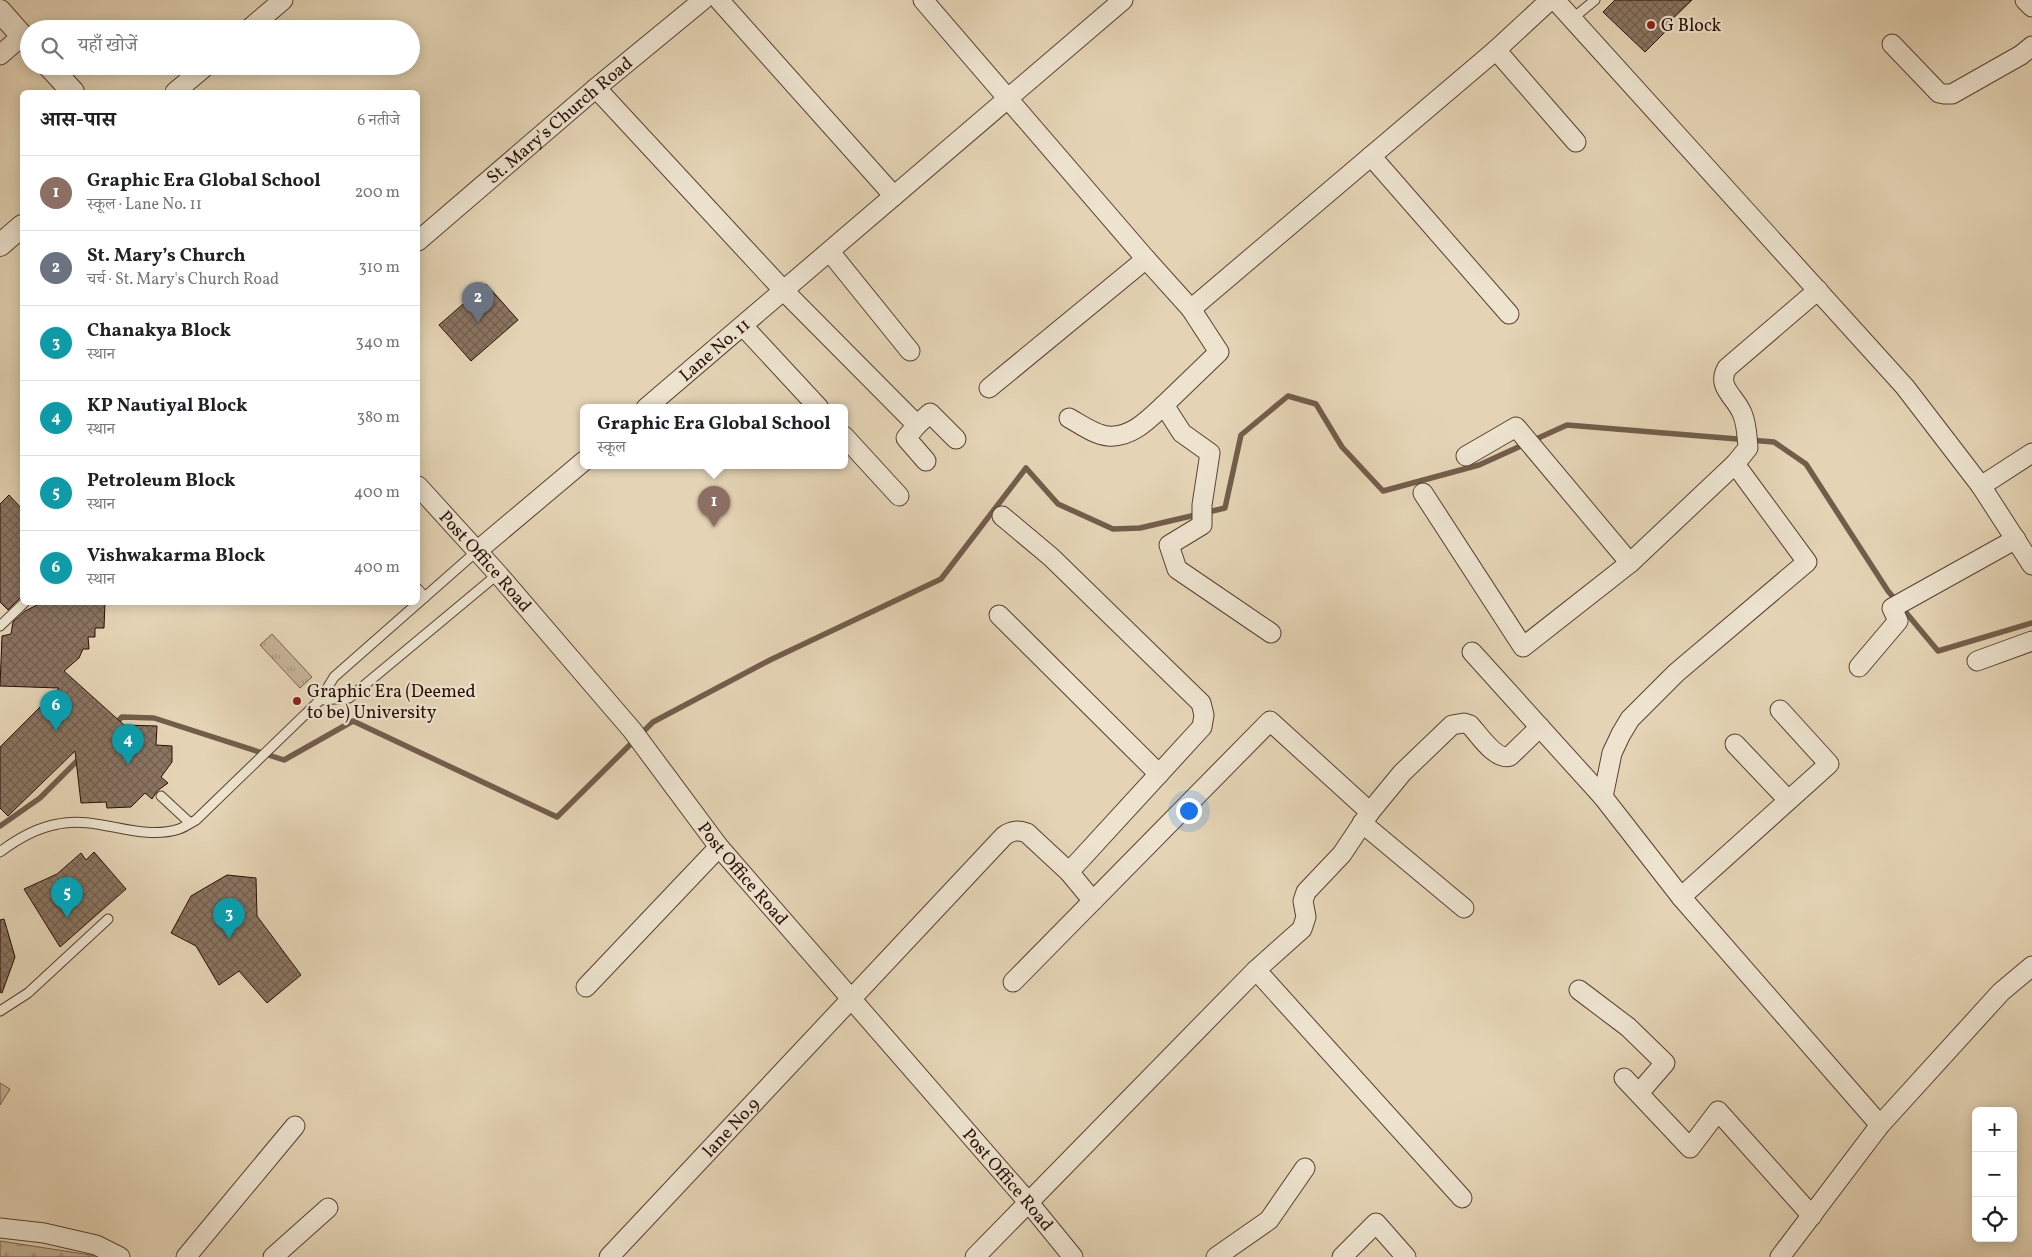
<!DOCTYPE html>
<html lang="hi">
<meta charset="utf-8">
<style>
:root{--surface:#fff;--page:#f6f6f6;--text:#202124;--muted:#757577;--line:#e0e0e0;--accent:#d93025}
body{margin:0;font-family:Vollkorn,"Noto Serif Devanagari",serif;background:var(--page);color:var(--text)}
.controls{position:absolute;right:15px;bottom:15px;display:grid;overflow:hidden;border-radius:8px;box-shadow:0 2px 12px #0003}
.controls button{width:45px;height:45px;display:grid;place-items:center;padding:0;border:0;border-bottom:1px solid var(--line);background:var(--surface);color:var(--text);font:25px sans-serif}
.you{position:absolute;left:1188px;top:810px;width:18px;height:18px;margin:-12px;border:4px solid #fff;border-radius:50%;background:#1a73e8;box-shadow:0 0 0 8px #1a73e833}
.badge{display:grid;place-items:center;width:32px;height:32px;border-radius:50%;background:var(--accent);color:#fff;font-size:16px;font-weight:700}
.pin{position:absolute;translate:-50% -41px;filter:drop-shadow(0 1px 2px #0008)}
.pin::after{content:'';position:absolute;top:26px;width:18px;height:15px;background:inherit;clip-path:polygon(0 0,100% 0,50% 100%)}
.popup{position:absolute;left:580px;top:404px;width:268px;height:65px;box-sizing:border-box;display:grid;place-content:center;border-radius:8px;background:var(--surface);filter:drop-shadow(0 1px 4px #0005);font-size:16px;white-space:nowrap;color:var(--muted)}
.popup b{font-size:19px;color:var(--text)}
.popup::after{content:'';position:absolute;left:50%;top:100%;margin-left:-10px;border:10px solid transparent;border-top-color:var(--surface)}
.list{margin:0;padding:0;list-style:none}
h2{display:flex;justify-content:space-between;align-items:center;height:65px;margin:0;padding:0 20px;font-size:21px}
h2 small{font-size:16px;font-weight:400;color:var(--muted)}
.list li{display:grid;grid-template-columns:32px 1fr auto;gap:15px;align-items:center;box-sizing:border-box;height:75px;padding:0 20px;border-top:1px solid var(--line)}
.list b{display:block;font-size:19px;white-space:nowrap}
.list p{margin:0;font-size:16px;white-space:nowrap;color:var(--muted)}
.list em{font-size:16px;font-style:normal;color:var(--muted)}
.icon{flex:none;width:28px;height:28px;fill:none;stroke:currentColor;stroke-width:2;stroke-linecap:round;stroke-linejoin:round}
.map{position:relative;flex:none;width:2032px;height:1257px;overflow:hidden}
.search{position:absolute;background:var(--surface);box-shadow:0 2px 12px #0003;left:20px;top:20px;width:400px;height:55px;display:flex;align-items:center;gap:12px;box-sizing:border-box;padding:0 18px;border-radius:28px;color:var(--muted);font-size:19px}
.panel{position:absolute;background:var(--surface);box-shadow:0 2px 12px #0003;left:20px;top:90px;width:400px;height:515px;border-radius:8px}
.map>svg:first-child{display:block}
</style>
<div class="map">
<svg width="2032" height="1257" viewBox="0 0 2032 1257">
<defs>
<pattern id="grass-tufts" width="24" height="20" patternUnits="userSpaceOnUse" patternTransform="scale(1.25)"><rect width="24" height="20" fill="#c4b397"/><path d="M3 7l-1-3M5 7V3M7 7l1-3M15 17l-1-3M17 17v-4M19 17l1-3" fill="none" stroke="#a89981"/></pattern>
<pattern id="forest-firs" width="22" height="20" patternUnits="userSpaceOnUse" patternTransform="scale(1.25)"><rect width="22" height="20" fill="#c4b397"/><path d="M5 1l3.5 6h-7zM16 11l3.5 6h-7z" fill="#a89981"/></pattern>
<pattern id="building-cross-hatch" width="8" height="8" patternUnits="userSpaceOnUse" patternTransform="scale(1.25)"><rect width="8" height="8" fill="#8a7561"/><path d="M0 0l8 8M0 8l8-8" fill="none" stroke="#715e4e"/></pattern>
</defs>
<rect width="100%" height="100%" fill="#e4d4b5"/>
<filter id="stains"><feTurbulence type="fractalNoise" baseFrequency=".004" numOctaves="4"/><feColorMatrix values="0 0 0 0 .2 0 0 0 0 .09 0 0 0 0 .02 0 0 0 .5 -.17"/></filter>
<radialGradient id="worn" r=".72"><stop offset=".6" stop-color="#630" stop-opacity="0"/><stop offset="1" stop-color="#630" stop-opacity=".3"/></radialGradient>
<!-- grass -->
<path fill="url(#grass-tufts)" stroke="#76614e" d="M272 634 312 677 300 688 260 645Z"/>
<!-- forest -->
<path fill="url(#forest-firs)" stroke="#76614e" d="M0 1241 97 1256V1257H0Z"/>
<!-- pitch -->
<path fill="#c4b397" stroke="#76614e" d="M0 1083 10 1089 0 1105Z"/>
<g fill="none" stroke-linecap="round" stroke-linejoin="round">
<!-- stream -->
<g stroke="#725d4b" stroke-width="5.5">
<path d="M114 725 122 717 154 718 284 760 353 721 557 817 653 722 770 660 941 579 1026 468 1058 504 1113 529 1140 528 1225 508 1241 435 1288 396 1316 404 1342 447 1383 491 1479 465 1567 425 1774 442 1806 464 1888 591 1938 651 2032 623"/>
<path d="M0 826 40 798 80 758"/>
</g>
</g>
<!-- building -->
<g fill="url(#building-cross-hatch)" stroke="#280f05">
<path d="M1615 0H1692L1662 29 1665 32 1645 52 1603 12Z"/>
<path d="M486 284 518 320 471 361 439 325Z"/>
<path d="M9 495 22 509V596L8 610 0 602V504Z"/>
<path d="M43 602H105L104 628H95V637H88L89 649H83L79 658 64 671 124 725 157 726 156 745 172 746V762L161 777 168 783 157 791 152 799 145 793 131 807 107 808 106 802 81 803 75 751 8 816 0 808V747L59 688 0 686 2 636 11 634 13 622 25 611Z"/>
<path d="M94 852 126 889 60 947 24 889 57 874 81 853 86 860Z"/>
<path d="M227 875 256 878 257 916 301 975 267 1003 239 971 219 985 196 946 171 933 191 896Z"/>
<path d="M4 919 15 957 2 993 0 992V920Z"/>
</g>
<g fill="none" stroke-linecap="round" stroke-linejoin="round">
<!-- service casing -->
<g stroke="#574031" stroke-width="11">
<g id="service">
<path d="M1572 19 1595 0"/>
<path d="M418 589 425 597"/>
<path d="M0 626 25 602"/>
<path d="M320 700 349 698 498 574"/>
<path d="M161 796 190 823"/>
<path d="M0 852C17 839 36 828 58 824 98 815 139 842 179 829 185 827 190 823 196 820L320 700 334 677 477 551"/>
<path d="M0 1011 28 993 108 919"/>
</g>
</g>
<!-- minor casing -->
<g stroke="#574031" stroke-width="21">
<g id="minor">
<path d="M719 0 894 196"/>
<path d="M923 0 1146 259 1191 309 1219 352 1164 405 1182 433 1210 453 1202 505V525L1169 545 1177 569 1271 633"/>
<path d="M1555 0 1905 387 1981 486 2032 565"/>
<path d="M2025 0 2032 7"/>
<path d="M249 29 283 0"/>
<path d="M1892 44 1939 93 1944 94H1952L2021 55 2032 46"/>
<path d="M1496 50 1576 142"/>
<path d="M0 55 22 36"/>
<path d="M596 88 784 291 917 425 930 413 956 439"/>
<path d="M175 92 206 66"/>
<path d="M1371 156 1509 314"/>
<path id="s1" d="M418 241 596 88 703 0"/>
<path d="M830 252 910 351"/>
<path d="M1191 309 1496 50 1550 0"/>
<path d="M743 326 819 408"/>
<path d="M989 388 1146 259"/>
<path id="s2" d="M646 408 1123 0"/>
<path d="M1069 418C1080 424 1095 435 1108 436 1131 438 1148 420 1164 405"/>
<path d="M917 425 906 438 926 461"/>
<path d="M844 436 899 496"/>
<path d="M1466 456 1516 427 1630 563"/>
<path d="M1735 464 1748 448C1747 436 1747 424 1742 413 1735 396 1716 387 1727 368L1818 290"/>
<path id="s3" d="M418 486 498 574 632 730 719 847 1029 1203 1073 1257"/>
<path d="M1981 486 2032 453"/>
<path d="M1423 493 1523 647 1630 563 1735 464 1807 562 1676 673 1630 719 1621 734 1612 753 1603 797"/>
<path d="M1002 516 1051 557 1201 703 1204 715 1202 727 1069 872"/>
<path d="M477 551 584 461"/>
<path d="M999 615 1159 774"/>
<path d="M1472 652 1603 797 1681 897 1880 1125"/>
<path d="M1977 661 2032 641"/>
<path d="M1859 667 1898 621 1892 608 2016 539"/>
<path d="M1735 744 1788 800"/>
<path d="M1362 823 1464 908"/>
<path d="M1681 897 1829 764 1780 710"/>
<path d="M1256 970 1462 1198"/>
<path d="M1013 982 1270 721 1370 812"/>
<path d="M586 987 719 847"/>
<path d="M1579 990 1628 1027 1665 1063 1639 1093"/>
<path d="M1624 1078 1690 1148 1718 1111 1812 1216"/>
<path d="M0 1228 44 1233 96 1245 120 1257"/>
<path d="M186 1257 295 1126"/>
<path d="M273 1257 328 1208"/>
<path id="s4" d="M609 1257 1004 836C1012 830 1018 830 1027 833L1069 872 1093 901"/>
<path d="M975 1257 1256 970 1302 929 1306 917 1303 901 1306 892 1342 854 1370 812 1402 773 1452 725 1464 723 1470 725C1479 735 1496 761 1510 756L1540 727"/>
<path d="M1216 1257 1269 1220 1305 1168"/>
<path d="M1342 1257 1376 1223 1406 1257"/>
<path d="M1780 1257 1880 1125 2001 992 2032 966"/>
</g>
</g>
<!-- tertiary casing -->
<g stroke="#574031" stroke-width="24">
<g id="tertiary">
<path d="M0 11 29 44"/>
<path d="M49 66 73 92"/>
<path d="M0 245 22 226"/>
</g>
</g>
<!-- service -->
<use href="#service" stroke="#ede3cf" stroke-width="9"/>
<!-- minor -->
<use href="#minor" stroke="#ede3cf" stroke-width="19"/>
<!-- tertiary -->
<use href="#tertiary" stroke="#ede3cf" stroke-width="22"/>
</g>
<!-- markers -->
<g fill="#8f2418" stroke="#ede3cf" stroke-width="2">
<circle cx="1651" cy="25" r="5"/>
<circle cx="297" cy="701" r="5"/>
</g>
<g text-anchor="middle" stroke-width="4.5" stroke-linejoin="round" paint-order="stroke">
<!-- poi labels -->
<g font-size="18" fill="#280f05" stroke="#ede3cf" text-anchor="start">
<text x="1661" y="31">G Block</text>
<text x="307" y="697">Graphic Era (Deemed<tspan x="307" dy="21">to be) University</tspan></text>
</g>
<!-- street labels -->
<g font-size="18" fill="#280f05" stroke="#ede3cf">
<text dy="6" stroke="none"><textPath href="#s1" startOffset="186">St. Mary's Church Road</textPath></text>
<text dy="6" stroke="none"><textPath href="#s2" startOffset="90">Lane No. 11</textPath></text>
<text dy="6" stroke="none"><textPath href="#s3" startOffset="101">Post Office Road</textPath></text>
<text dy="6" stroke="none"><textPath href="#s3" startOffset="506">Post Office Road</textPath></text>
<text dy="6" stroke="none"><textPath href="#s4" startOffset="178">lane No.9</textPath></text>
<text dy="6" stroke="none"><textPath href="#s3" startOffset="911">Post Office Road</textPath></text>
</g>
</g>
<rect width="100%" height="100%" filter="url(#stains)"/>
<rect width="100%" height="100%" fill="url(#worn)"/>
</svg>
<div class="controls">
<button>+</button>
<button>−</button>
<button><svg class="icon" aria-label="locate" viewBox="0 0 24 24"><circle cx="12" cy="12" r="6"/><path d="M12 2v4M12 18v4M2 12h4M18 12h4"/></svg></button>
</div>
<div class="you"></div>
<div class="pin badge" style="left:714px;top:527px;background:#8d6e63">1</div>
<div class="popup"><b>Graphic Era Global School</b>स्कूल</div>
<div class="pin badge" style="left:478px;top:323px;background:#6b7280">2</div>
<div class="pin badge" style="left:229px;top:939px;background:#0f9aa8">3</div>
<div class="pin badge" style="left:128px;top:765px;background:#0f9aa8">4</div>
<div class="pin badge" style="left:67px;top:918px;background:#0f9aa8">5</div>
<div class="pin badge" style="left:56px;top:731px;background:#0f9aa8">6</div>
<div class="search"><svg class="icon" aria-label="search" viewBox="0 0 24 24"><circle cx="10" cy="10" r="6"/><path d="M15 15l6 6"/></svg>यहाँ खोजें</div>
<section class="panel">
<h2>आस-पास<small>6 नतीजे</small></h2>
<ul class="list">
<li><span class="badge" style="background:#8d6e63">1</span><div><b>Graphic Era Global School</b><p>स्कूल · Lane No. 11</p></div><em>200 m</em></li>
<li><span class="badge" style="background:#6b7280">2</span><div><b>St. Mary’s Church</b><p>चर्च · St. Mary's Church Road</p></div><em>310 m</em></li>
<li><span class="badge" style="background:#0f9aa8">3</span><div><b>Chanakya Block</b><p>स्थान</p></div><em>340 m</em></li>
<li><span class="badge" style="background:#0f9aa8">4</span><div><b>KP Nautiyal Block</b><p>स्थान</p></div><em>380 m</em></li>
<li><span class="badge" style="background:#0f9aa8">5</span><div><b>Petroleum Block</b><p>स्थान</p></div><em>400 m</em></li>
<li><span class="badge" style="background:#0f9aa8">6</span><div><b>Vishwakarma Block</b><p>स्थान</p></div><em>400 m</em></li>
</ul>
</section>
</div>
